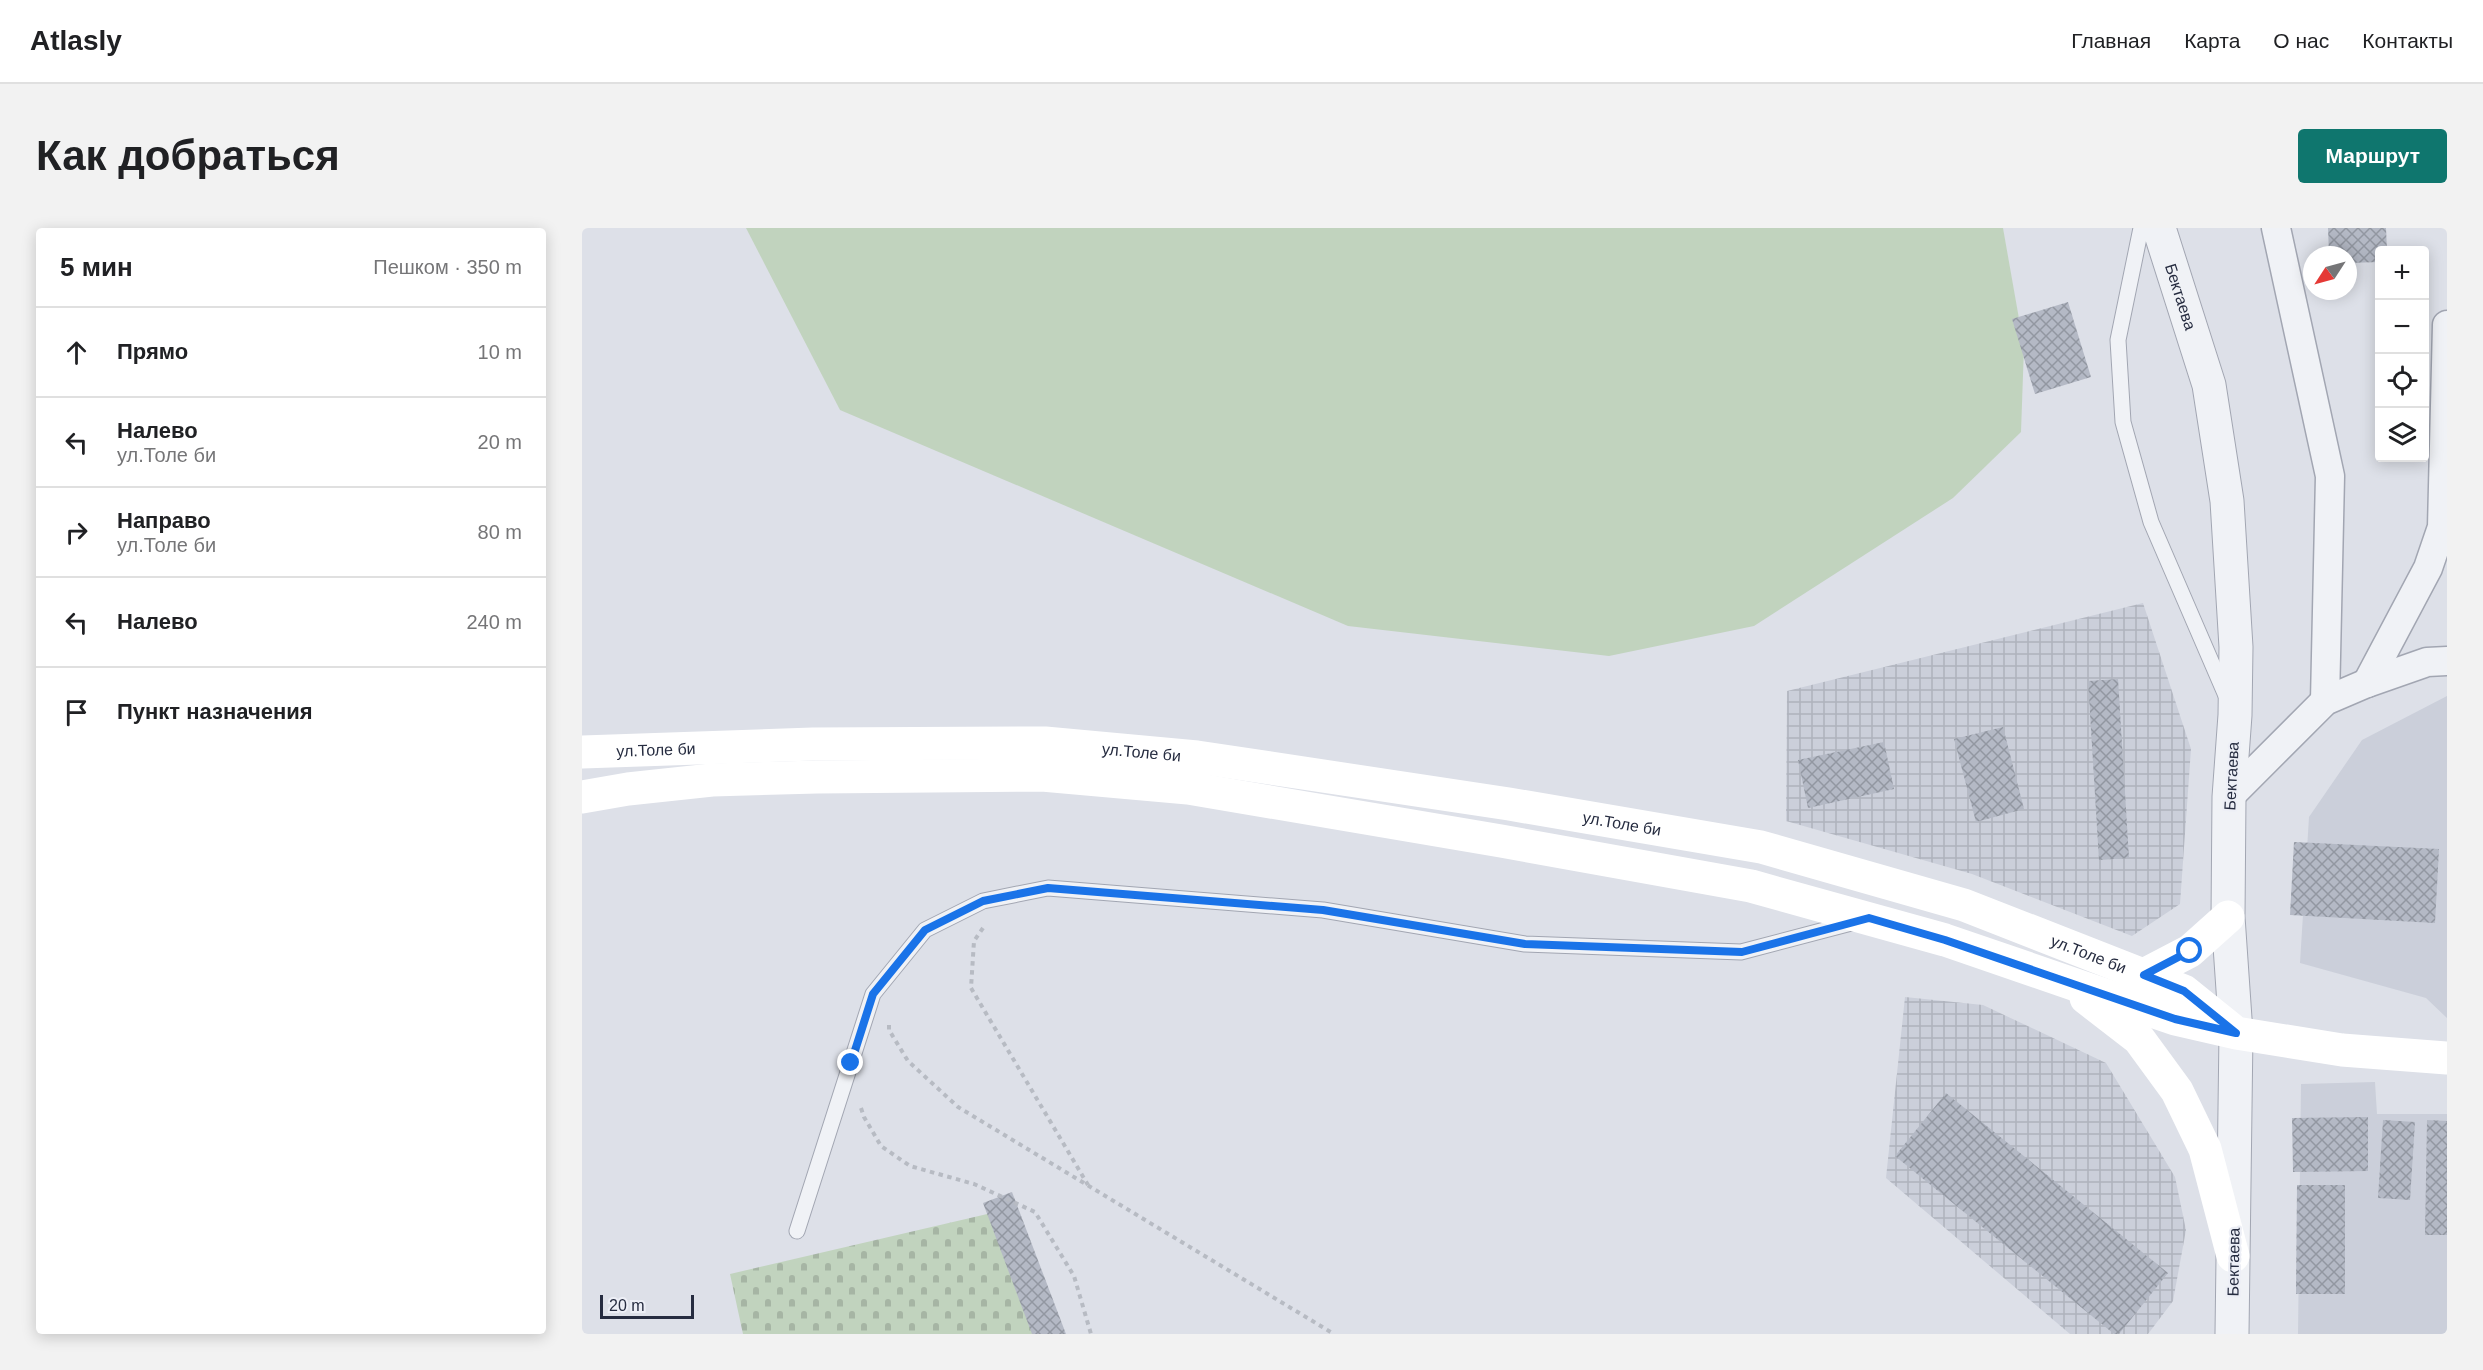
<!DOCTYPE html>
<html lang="ru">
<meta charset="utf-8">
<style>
:root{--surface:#fff;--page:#f2f2f2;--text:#202124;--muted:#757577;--line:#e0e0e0;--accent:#0f766e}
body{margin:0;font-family:Arial,sans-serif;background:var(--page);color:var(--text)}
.controls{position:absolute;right:18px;top:18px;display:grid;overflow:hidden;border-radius:6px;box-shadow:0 3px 15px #0003}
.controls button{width:54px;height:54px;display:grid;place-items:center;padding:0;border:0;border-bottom:2px solid var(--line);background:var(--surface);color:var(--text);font:30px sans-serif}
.compass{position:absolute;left:1721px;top:18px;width:54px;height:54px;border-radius:50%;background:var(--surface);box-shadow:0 3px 15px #0003;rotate:234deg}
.scale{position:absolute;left:18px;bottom:15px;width:94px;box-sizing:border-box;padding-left:6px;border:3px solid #262c40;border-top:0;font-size:16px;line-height:21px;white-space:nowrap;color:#262c40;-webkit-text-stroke:4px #edeff6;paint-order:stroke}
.stop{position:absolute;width:18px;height:18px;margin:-14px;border:4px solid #1a73e8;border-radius:50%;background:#fff}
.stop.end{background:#1a73e8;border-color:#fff;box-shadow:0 2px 6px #0008}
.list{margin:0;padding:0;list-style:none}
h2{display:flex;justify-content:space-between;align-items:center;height:78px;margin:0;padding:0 24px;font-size:26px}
h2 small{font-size:20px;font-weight:400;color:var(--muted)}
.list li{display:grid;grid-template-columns:39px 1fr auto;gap:18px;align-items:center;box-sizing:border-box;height:90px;padding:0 24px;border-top:2px solid var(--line)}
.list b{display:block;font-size:22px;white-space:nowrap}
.list p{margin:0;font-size:20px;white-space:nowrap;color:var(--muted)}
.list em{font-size:20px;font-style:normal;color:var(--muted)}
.icon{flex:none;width:33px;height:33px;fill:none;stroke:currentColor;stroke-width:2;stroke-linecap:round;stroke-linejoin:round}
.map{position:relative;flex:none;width:1865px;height:1106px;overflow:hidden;border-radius:6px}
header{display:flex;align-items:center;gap:36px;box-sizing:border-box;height:84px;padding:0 30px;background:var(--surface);border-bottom:2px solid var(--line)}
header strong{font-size:28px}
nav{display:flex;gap:33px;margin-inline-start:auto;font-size:21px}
.intro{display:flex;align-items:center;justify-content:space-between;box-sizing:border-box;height:144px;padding:0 36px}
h1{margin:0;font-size:42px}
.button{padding:15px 27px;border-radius:6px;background:var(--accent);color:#fff;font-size:21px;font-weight:700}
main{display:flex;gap:36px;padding:0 36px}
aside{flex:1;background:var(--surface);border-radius:6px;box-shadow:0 3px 15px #0003}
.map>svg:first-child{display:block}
</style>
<header>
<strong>Atlasly</strong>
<nav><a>Главная</a><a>Карта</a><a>О нас</a><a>Контакты</a></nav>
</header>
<div class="intro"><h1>Как добраться</h1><a class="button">Маршрут</a></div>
<main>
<aside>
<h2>5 мин<small>Пешком · 350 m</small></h2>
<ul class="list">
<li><svg class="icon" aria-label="ahead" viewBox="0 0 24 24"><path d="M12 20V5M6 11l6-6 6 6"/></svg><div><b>Прямо</b></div><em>10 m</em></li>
<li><svg class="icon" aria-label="left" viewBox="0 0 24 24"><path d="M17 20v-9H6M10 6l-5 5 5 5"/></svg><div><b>Налево</b><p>ул.Толе би</p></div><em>20 m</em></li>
<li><svg class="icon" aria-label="right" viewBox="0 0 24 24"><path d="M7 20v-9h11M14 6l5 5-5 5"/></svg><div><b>Направо</b><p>ул.Толе би</p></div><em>80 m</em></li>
<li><svg class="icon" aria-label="left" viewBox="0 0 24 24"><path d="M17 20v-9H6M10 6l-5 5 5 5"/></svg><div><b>Налево</b></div><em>240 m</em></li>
<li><svg class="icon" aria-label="arrive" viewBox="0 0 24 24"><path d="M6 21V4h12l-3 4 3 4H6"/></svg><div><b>Пункт назначения</b></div></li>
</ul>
</aside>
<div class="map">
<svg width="1865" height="1106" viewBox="0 0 1865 1106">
<defs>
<pattern id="industrial-grid" width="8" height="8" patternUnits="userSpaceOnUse" patternTransform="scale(1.5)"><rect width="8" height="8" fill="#cbcfda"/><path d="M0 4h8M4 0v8" fill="none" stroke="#aeb2bc"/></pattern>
<pattern id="cemetery-stones" width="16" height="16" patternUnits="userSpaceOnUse" patternTransform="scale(1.5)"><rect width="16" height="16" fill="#c1d3be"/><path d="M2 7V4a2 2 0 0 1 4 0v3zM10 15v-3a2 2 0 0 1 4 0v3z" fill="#a6b5a4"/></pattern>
<pattern id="building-cross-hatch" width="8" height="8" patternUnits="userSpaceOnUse" patternTransform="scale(1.5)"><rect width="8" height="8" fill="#b4b9c5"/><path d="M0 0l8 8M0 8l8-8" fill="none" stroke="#9297a1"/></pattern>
</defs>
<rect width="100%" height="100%" fill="#dde0e8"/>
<!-- built -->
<g fill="#cbcfda">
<path d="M1865 468V790L1844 770 1718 735 1727 589 1780 512Z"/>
<path d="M1793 854 1795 886H1865V1106H1716L1719 856Z"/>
</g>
<!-- industrial -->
<g fill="url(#industrial-grid)">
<path d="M1561 375 1609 521 1598 676 1550 708 1390 646 1204 593 1205 463Z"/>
<path d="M1323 769 1401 777 1524 835 1593 949 1604 1002 1591 1073 1566 1106H1488L1304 950Z"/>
</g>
<!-- grass -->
<path fill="#c1d3be" d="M164 0H1421L1442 119 1439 204 1371 270 1172 398 1027 428 766 398 258 182Z"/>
<!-- cemetery -->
<path fill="url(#cemetery-stones)" d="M431 980 476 1106H161L148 1046Z"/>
<!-- building -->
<g fill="url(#building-cross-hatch)">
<path d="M1746 0H1804L1805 22H1798V34L1766 35V27H1747Z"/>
<path d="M1486 74 1509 149 1453 166 1430 91Z"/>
<path d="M1536 451 1547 630 1517 632 1506 453Z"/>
<path d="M1421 499 1442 581 1394 594 1372 511Z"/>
<path d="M1302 514 1312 561 1226 580 1216 532Z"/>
<path d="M1712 614 1857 621 1853 695 1708 687Z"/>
<path d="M1364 865 1586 1045 1537 1106H1532L1313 928Z"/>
<path d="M1786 889V943L1711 944 1710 890Z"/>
<path d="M1801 892 1833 894 1828 972 1796 970Z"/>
<path d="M1845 892 1865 893V1007H1843Z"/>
<path d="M1715 957H1763V1066H1714Z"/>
<path d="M430 964 484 1106H450L401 975Z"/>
</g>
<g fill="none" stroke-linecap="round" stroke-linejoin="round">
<!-- service casing -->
<g stroke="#a2a6b2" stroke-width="17">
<g id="service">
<path d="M1559 0 1536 112 1541 194 1569 294 1645 470"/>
<path d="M215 1003 291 766 343 702 401 673 466 660 741 682 943 716 1159 724 1273 694"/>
</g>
</g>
<!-- minor casing -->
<g stroke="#a2a6b2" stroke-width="31">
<g id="minor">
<path d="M1694 0 1748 248 1743 473"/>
<path d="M1785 455 1846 340 1860 299 1865 97"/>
<path d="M1647 569 1743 473 1785 455 1845 434 1865 433"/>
</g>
</g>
<!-- tertiary casing -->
<g stroke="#a2a6b2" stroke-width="35">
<g id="tertiary">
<path id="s1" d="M1577 0 1627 157 1645 273 1654 419 1653 487 1647 569 1646 689 1654 805 1650 1106"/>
</g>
</g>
<!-- path -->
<g stroke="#b7bbc3" stroke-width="4" stroke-dasharray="4.5 4.5" stroke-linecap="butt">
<path d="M401 700 392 713 389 760 506 957"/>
<path d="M307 797V802L326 833 376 879 752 1106"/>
<path d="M279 880 282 889 299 918 328 938 392 956 453 984 492 1048 509 1106"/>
</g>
<!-- service -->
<use href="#service" stroke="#f0f2f6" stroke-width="15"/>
<!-- minor -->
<use href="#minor" stroke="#f0f2f6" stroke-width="28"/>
<!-- tertiary -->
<use href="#tertiary" stroke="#f0f2f6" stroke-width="33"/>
<!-- secondary -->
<g stroke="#fff" stroke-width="33">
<path id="s2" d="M0 524 231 516 463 515 615 529 927 576 1179 619 1382 677 1602 763 1648 800"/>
<path d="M0 569 46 561 130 552 235 549 460 547 606 560 919 613 1169 658 1363 712 1593 791 1654 805 1760 822 1865 830"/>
<path d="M1562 747 1608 723 1646 689"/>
<path d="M1504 770 1557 811 1595 863 1623 921 1651 1028"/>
</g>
</g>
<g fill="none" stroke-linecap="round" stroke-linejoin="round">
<!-- route -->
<path stroke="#1a73e8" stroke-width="8" d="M269 835 291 766 343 702 401 673 466 660 741 682 943 716 1160 724 1287 690 1363 712 1593 791 1654 805 1602 763 1562 747 1608 723"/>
</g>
<g text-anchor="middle" stroke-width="4.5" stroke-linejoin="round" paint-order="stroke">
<!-- street labels -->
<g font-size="16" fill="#262c40" stroke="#edeff6">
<text dy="6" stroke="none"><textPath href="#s1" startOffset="72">Бектаева</textPath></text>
<text dy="6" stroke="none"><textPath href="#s2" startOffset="74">ул.Толе би</textPath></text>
<text dy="6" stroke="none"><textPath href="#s2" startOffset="560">ул.Толе би</textPath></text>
<text transform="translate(1649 548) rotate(-87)" y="6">Бектаева</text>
<text dy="6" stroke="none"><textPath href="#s2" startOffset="1046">ул.Толе би</textPath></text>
<text dy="6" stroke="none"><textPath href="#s2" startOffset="1532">ул.Толе би</textPath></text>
<text transform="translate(1651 1034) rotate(-89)" y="6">Бектаева</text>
</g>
</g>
</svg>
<div class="controls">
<button>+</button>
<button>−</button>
<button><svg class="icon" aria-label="locate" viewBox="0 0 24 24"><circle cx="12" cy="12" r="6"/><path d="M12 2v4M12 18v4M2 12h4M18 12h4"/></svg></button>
<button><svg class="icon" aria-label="layers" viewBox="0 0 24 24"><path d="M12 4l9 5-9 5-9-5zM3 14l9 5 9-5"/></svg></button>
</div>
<svg class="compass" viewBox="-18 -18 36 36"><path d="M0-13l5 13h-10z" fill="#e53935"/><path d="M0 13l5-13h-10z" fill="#757577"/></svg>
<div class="scale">20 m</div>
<div class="stop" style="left:1608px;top:723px"></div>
<div class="stop end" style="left:269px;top:835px"></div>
</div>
</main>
